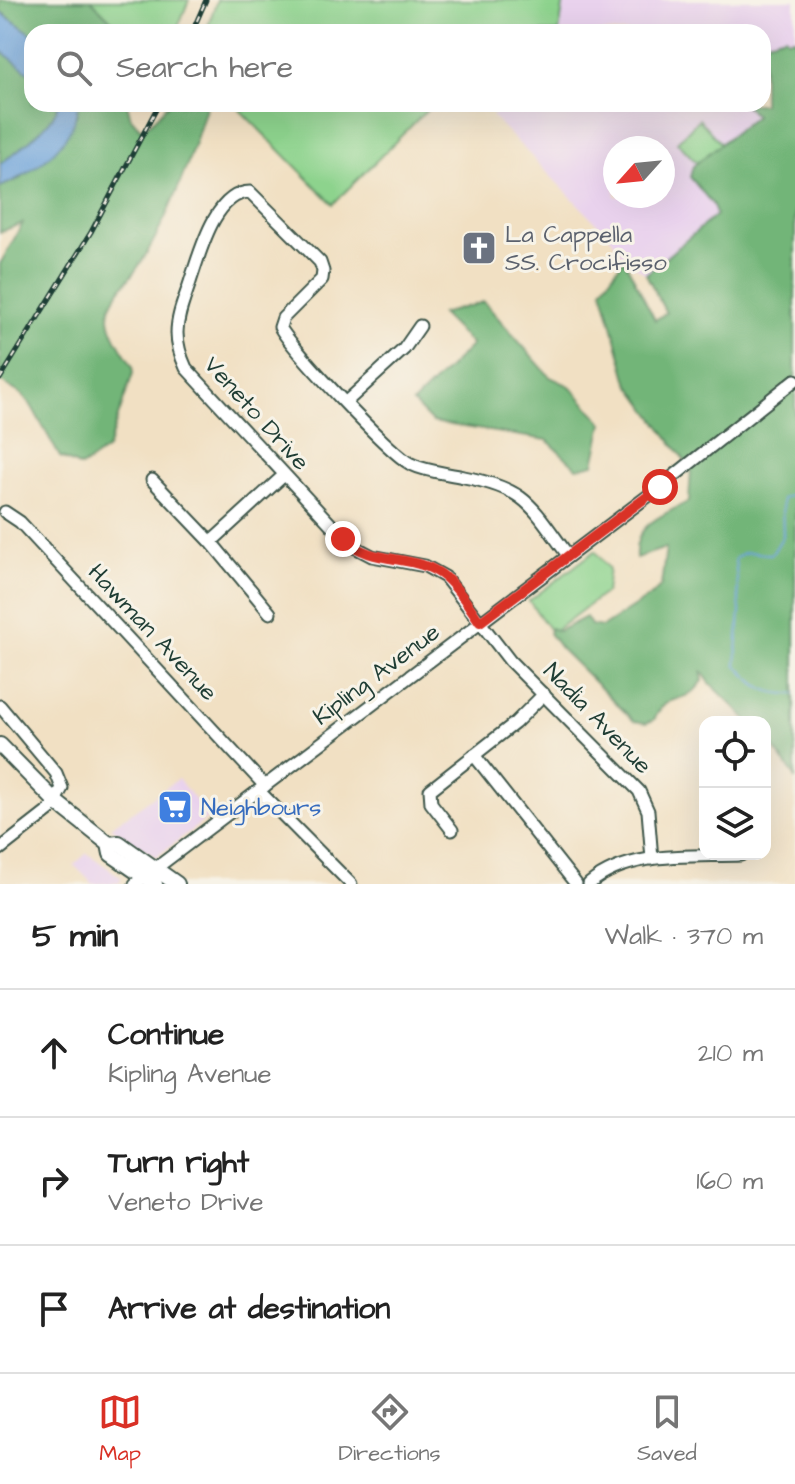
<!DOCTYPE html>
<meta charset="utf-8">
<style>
:root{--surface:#fff;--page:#f6f6f6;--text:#222;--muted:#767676;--line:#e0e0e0;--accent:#d93025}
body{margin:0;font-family:"Architects Daughter",sans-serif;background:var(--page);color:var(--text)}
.controls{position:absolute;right:24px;bottom:24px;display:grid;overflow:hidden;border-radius:16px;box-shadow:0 8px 32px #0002}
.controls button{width:72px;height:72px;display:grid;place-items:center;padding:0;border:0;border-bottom:2px solid var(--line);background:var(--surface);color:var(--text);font:40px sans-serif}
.compass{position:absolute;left:603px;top:136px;width:72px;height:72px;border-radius:50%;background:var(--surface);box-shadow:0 8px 32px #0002;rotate:243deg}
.stop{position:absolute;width:24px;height:24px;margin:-18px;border:6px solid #d93025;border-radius:50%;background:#fff}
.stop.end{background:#d93025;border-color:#fff;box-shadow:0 2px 8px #0008}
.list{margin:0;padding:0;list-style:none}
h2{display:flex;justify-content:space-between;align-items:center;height:104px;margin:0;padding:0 32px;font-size:34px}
h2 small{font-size:26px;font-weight:400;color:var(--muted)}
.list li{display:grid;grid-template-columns:52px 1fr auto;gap:24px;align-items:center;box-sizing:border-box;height:128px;padding:0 32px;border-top:2px solid var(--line)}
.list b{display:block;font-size:30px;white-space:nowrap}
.list p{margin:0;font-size:26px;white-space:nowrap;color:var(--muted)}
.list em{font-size:26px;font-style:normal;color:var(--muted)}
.icon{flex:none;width:44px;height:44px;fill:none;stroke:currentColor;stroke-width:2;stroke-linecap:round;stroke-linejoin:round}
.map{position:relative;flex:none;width:795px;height:884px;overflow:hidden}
.search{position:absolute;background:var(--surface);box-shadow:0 8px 32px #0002;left:24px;right:24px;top:24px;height:88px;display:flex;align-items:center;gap:20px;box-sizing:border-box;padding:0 28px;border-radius:24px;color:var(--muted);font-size:30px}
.sheet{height:488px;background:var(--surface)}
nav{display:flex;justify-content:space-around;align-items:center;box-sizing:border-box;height:112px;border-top:2px solid var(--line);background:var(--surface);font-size:22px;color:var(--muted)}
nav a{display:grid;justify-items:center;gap:4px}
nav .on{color:var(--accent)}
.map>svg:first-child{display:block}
</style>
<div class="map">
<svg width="795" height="884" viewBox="0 0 795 884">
<rect width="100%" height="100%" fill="#f7f3e8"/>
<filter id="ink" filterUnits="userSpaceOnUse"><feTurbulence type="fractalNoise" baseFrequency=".0125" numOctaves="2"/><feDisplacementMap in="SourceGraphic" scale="16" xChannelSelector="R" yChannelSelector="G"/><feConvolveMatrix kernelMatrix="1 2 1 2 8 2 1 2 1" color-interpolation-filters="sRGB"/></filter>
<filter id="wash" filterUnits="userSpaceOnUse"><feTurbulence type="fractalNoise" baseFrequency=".006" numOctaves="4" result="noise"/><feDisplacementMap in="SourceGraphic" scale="32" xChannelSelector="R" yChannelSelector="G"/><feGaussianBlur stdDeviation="1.8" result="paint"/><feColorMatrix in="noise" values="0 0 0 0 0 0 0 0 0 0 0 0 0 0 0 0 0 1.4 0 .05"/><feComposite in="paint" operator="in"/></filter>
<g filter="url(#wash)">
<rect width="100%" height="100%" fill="#f1e0c3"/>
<!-- built -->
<g fill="#e9d2ed" fill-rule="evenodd">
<path d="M564 0H795V38L769 39 763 42V32H559Z"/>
<path d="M504 104H745L755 115 698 161 716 215 646 274 624 259 613 240 492 116ZM615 148H663V196H615Z"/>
<path d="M178 779 209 817 156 857 111 827Z"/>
<path d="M87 853 122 878 119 883 93 884 74 865Z"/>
</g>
<!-- green -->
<g fill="#8dd38d" stroke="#568860" stroke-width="2">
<path d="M91 0H189L176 32H123Z"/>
<path d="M217 0H564L559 32H206Z"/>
<path d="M234 104H433L333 204Z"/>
<path d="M699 119 722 145 700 166 677 142Z"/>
<path d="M595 551 609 569 606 592 552 633 529 601Z"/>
</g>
<!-- forest -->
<g fill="#72b578" stroke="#487956" stroke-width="2">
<path d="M0 0H91L123 32 32 34 0 11Z"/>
<path d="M785 36 788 39 795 38V780L794 775 765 737V722H750L710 683 701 670 703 681C699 685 697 689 693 692 677 703 665 695 654 720L646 723 634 721 560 648 549 633 551 628 559 631 586 617 591 625 602 627 652 595 661 586 666 548 636 558C633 523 663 516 689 501L691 469 628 382 602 289 624 259 655 320 666 313 646 274 716 215 713 205 690 177 693 166 755 116 745 104H763V42Z"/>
<path d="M0 50 32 75V104H58C57 122 15 152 0 164Z"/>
<path d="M78 104H127L131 118 141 129 151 123 168 104H207C193 153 168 221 140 264 130 280 109 297 109 317 110 334 125 353 133 367V373L107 449 81 467 60 457 31 405 21 394 0 381V264L23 223 0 232V187L22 178 77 115Z"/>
<path d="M484 302 550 377 570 386 603 423 594 464 577 468 547 440 432 422 413 403 472 345 441 314Z"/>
</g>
<!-- water -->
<g fill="#6ca2da" stroke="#467087" stroke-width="2">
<path d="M0 12 32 34V75L0 50Z"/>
<path d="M58 104H78C74 144 34 173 0 187V164C15 153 57 122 58 104Z"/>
</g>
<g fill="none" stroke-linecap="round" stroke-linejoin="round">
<!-- stream -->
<path stroke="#6ca2da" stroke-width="2" d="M795 493 782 499 783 536 772 554C757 555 747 547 735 559L740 611 736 665C756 686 765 695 795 694"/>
</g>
</g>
<g filter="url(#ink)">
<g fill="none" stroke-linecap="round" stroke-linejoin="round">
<!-- minor casing -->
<g stroke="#3e5549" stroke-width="15">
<g id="minor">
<path d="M346 402 404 349 420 326"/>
<path d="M152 480 211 542 270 613"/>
<path d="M5 512 20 522 265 786"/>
<path d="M211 542 283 476"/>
<path d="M567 554C531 505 527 489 464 477 447 473 427 472 411 464 392 456 290 347 280 327L283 318 322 279 323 271 320 262 250 192C215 192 200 253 191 279 186 296 177 314 177 333 177 345 181 357 186 368L349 544 372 556 425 566 445 577 510 661 639 791 648 811 652 859"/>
<path d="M0 706 56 773 62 788 50 810 0 849"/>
<path d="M474 755 576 884"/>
<path d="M259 791 351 884"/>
<path d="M452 830 431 803 430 790 515 723 544 694"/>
<path d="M135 884 660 487 795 380"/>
<path d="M589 884C631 850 689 857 741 855"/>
</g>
</g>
<!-- major casing -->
<g stroke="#3e5549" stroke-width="18">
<g id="major">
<path d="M0 745 56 802 109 844 111 854 155 884"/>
<path d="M109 844 119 843 177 884"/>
</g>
</g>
<!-- minor -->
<use href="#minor" stroke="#fff" stroke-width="11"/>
<!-- major -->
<use href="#major" stroke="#fff" stroke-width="14"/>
<!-- rail casing -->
<g stroke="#1f3d34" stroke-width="5">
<g id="rail">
<path d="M192 32 206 0"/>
<path d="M0 379 91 232 159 104"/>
</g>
</g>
<!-- rail -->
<use href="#rail" stroke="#f7f3e8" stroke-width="2" stroke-dasharray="6" stroke-linecap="butt"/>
</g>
</g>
<g fill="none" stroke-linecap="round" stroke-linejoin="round" filter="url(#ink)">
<!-- route -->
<path stroke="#d93025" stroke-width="10" d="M343 539C376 567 416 552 446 578 460 590 470 608 480 622L660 487"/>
</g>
<!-- icons -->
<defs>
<g id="church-square" transform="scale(1.8)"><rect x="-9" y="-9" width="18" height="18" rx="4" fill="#6b7280" stroke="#f7f3e8"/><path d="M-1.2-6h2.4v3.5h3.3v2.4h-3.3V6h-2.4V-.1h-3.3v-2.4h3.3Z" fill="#fff"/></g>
<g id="supermarket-square" transform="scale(1.8)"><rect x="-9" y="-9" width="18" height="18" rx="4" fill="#3f7fe0" stroke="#f7f3e8"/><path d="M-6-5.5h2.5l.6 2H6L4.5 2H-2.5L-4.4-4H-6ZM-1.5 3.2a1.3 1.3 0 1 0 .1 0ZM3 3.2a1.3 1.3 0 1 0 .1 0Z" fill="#fff"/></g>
</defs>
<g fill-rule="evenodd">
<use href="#church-square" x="479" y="248"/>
<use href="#supermarket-square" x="175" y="807"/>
</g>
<g text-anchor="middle" stroke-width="6" stroke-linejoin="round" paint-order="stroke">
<!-- worship labels -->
<g font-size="24" fill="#5b616d" stroke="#f7f3e8" text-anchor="start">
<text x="505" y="242">La Cappella<tspan x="505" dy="28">SS. Crocifisso</tspan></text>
</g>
<!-- street labels -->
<g font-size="24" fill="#1f3d34" stroke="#f7f3e8">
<text transform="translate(257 413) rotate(48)" y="8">Veneto Drive</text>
<text transform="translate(153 632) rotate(47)" y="8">Hawman Avenue</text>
<text transform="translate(376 674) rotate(-37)" y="8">Kipling Avenue</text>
<text transform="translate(598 718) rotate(46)" y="8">Nadia Avenue</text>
</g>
<!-- shop labels -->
<g font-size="24" fill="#366cbe" stroke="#f7f3e8" text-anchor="start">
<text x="201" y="815">Neighbours</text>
</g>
</g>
</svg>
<div class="controls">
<button><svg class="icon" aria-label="locate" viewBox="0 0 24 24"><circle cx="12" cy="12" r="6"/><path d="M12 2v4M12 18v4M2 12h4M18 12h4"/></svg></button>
<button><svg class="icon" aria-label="layers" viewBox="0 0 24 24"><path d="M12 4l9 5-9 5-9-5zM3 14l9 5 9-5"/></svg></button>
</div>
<svg class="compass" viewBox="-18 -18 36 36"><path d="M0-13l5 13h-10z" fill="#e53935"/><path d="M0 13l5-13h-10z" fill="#767676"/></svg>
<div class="stop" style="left:660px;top:487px"></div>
<div class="stop end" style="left:343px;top:539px"></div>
<div class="search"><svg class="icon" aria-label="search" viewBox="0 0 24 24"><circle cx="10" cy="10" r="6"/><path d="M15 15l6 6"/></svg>Search here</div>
</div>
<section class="sheet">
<h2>5 min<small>Walk · 370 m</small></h2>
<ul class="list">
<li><svg class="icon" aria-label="ahead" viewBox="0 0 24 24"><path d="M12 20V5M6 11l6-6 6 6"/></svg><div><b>Continue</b><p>Kipling Avenue</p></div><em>210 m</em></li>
<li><svg class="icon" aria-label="right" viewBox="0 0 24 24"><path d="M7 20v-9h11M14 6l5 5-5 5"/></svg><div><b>Turn right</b><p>Veneto Drive</p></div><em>160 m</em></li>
<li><svg class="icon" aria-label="arrive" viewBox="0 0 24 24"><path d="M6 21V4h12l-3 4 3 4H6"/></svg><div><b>Arrive at destination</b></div></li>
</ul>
</section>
<nav>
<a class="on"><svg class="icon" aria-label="map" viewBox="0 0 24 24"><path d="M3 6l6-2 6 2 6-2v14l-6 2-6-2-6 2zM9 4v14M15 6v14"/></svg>Map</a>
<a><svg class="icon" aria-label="directions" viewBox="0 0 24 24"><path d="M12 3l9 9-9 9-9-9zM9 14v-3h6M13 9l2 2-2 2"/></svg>Directions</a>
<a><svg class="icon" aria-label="saved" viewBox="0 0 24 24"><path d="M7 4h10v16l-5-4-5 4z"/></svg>Saved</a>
</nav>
